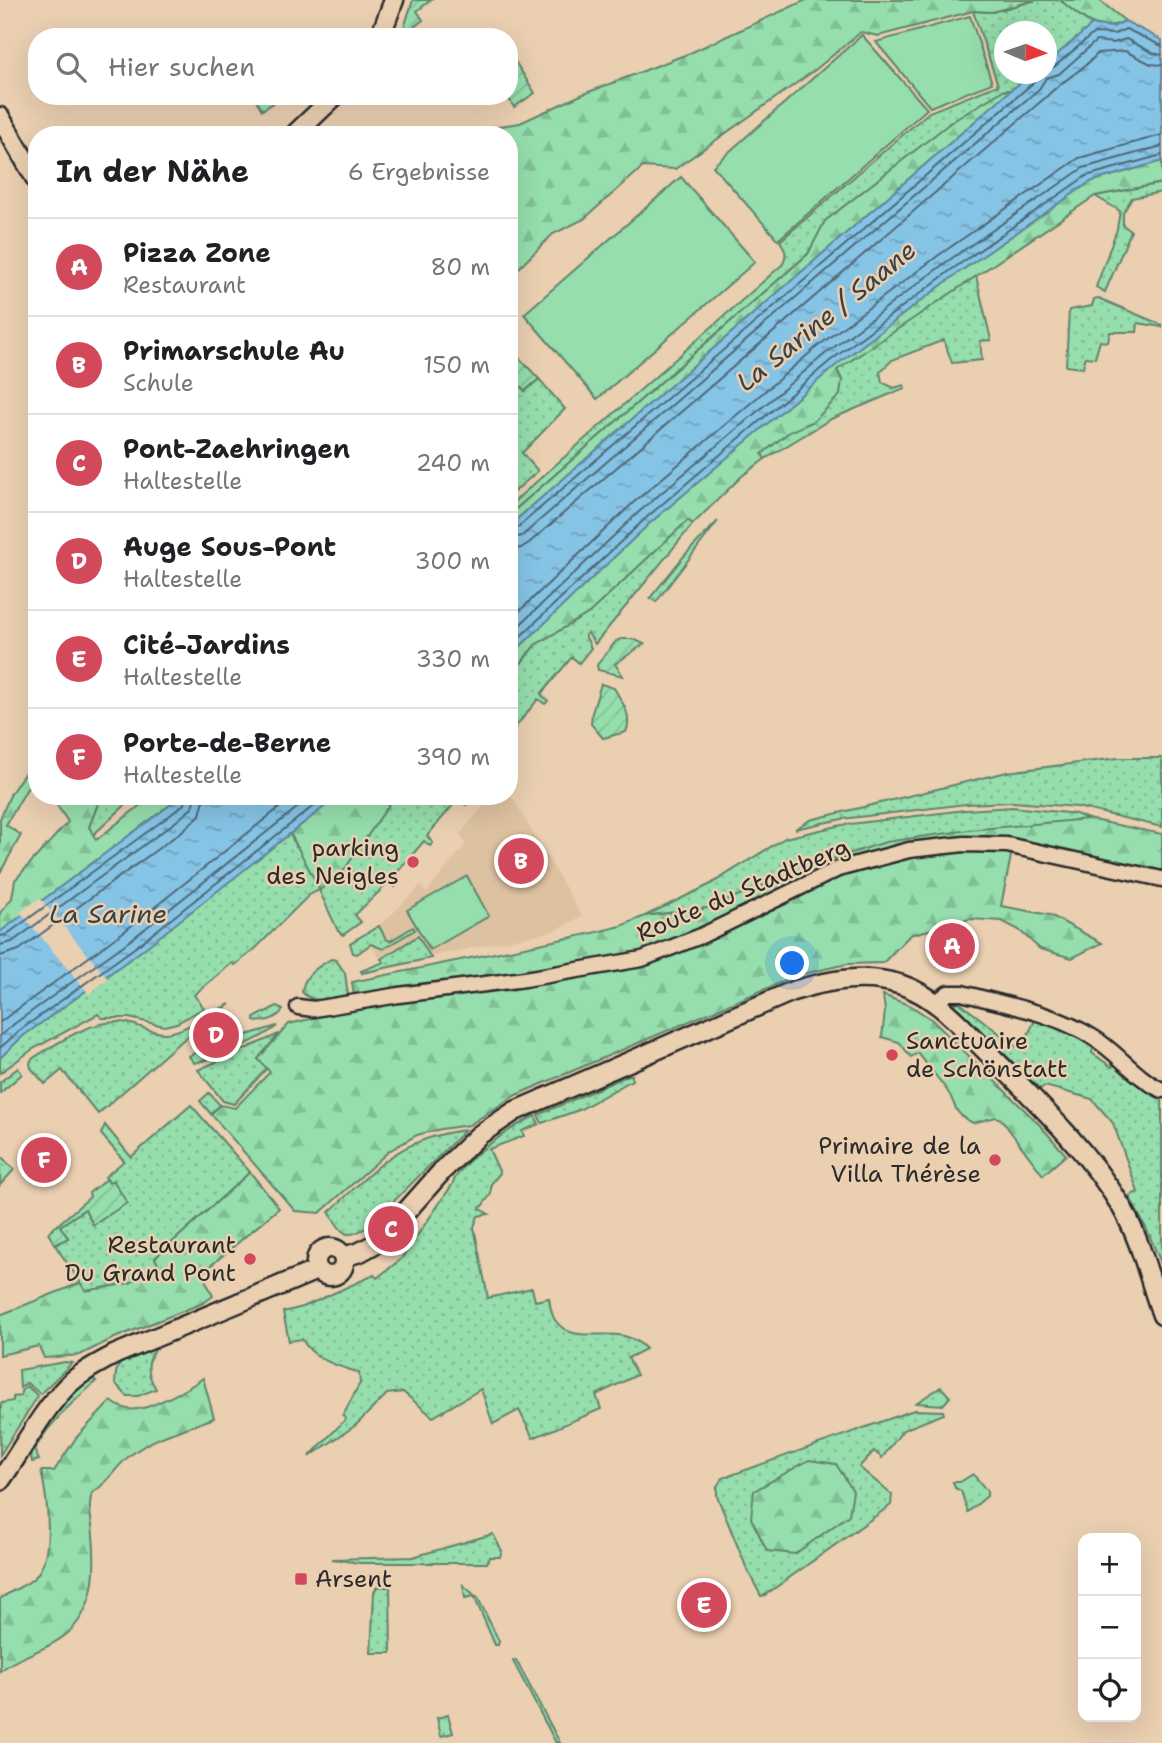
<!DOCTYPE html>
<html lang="de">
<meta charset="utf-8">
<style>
:root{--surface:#fff;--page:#f2f2f2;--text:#202124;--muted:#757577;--line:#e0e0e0;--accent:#d1495b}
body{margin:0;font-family:"Shantell Sans",sans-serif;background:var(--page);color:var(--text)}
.controls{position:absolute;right:21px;bottom:21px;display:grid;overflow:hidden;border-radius:14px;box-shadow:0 7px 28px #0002}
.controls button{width:63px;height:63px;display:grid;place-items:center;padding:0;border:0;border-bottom:2px solid var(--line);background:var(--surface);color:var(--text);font:35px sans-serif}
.compass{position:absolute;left:994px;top:21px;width:63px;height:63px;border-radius:50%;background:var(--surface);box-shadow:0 7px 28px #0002;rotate:92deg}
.you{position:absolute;left:793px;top:964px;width:24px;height:24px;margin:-18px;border:5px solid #fff;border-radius:50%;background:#1a73e8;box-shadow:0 0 0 10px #1a73e833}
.badge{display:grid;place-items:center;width:46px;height:46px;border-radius:50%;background:var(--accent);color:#fff;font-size:23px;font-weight:700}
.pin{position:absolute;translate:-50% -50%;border:4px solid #fff;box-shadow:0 2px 7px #0006}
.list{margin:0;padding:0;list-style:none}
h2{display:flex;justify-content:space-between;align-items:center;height:91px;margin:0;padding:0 28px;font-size:30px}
h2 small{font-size:23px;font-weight:400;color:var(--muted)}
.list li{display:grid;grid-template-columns:46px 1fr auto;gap:21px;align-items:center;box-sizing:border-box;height:98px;padding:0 28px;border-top:2px solid var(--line)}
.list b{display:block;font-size:26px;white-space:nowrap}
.list p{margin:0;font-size:23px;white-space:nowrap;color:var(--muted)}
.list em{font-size:23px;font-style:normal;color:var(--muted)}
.icon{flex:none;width:38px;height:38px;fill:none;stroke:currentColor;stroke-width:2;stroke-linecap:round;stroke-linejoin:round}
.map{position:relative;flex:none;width:1162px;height:1743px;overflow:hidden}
.search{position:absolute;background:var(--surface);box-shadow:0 7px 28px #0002;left:28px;top:28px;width:490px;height:77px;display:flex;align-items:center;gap:18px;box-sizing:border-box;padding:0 24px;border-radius:28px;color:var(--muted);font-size:26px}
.panel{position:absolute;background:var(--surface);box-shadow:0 7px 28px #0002;left:28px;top:126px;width:490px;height:679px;border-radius:28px}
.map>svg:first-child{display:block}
</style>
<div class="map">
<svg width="1162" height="1743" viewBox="0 0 1162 1743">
<defs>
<pattern id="grass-dots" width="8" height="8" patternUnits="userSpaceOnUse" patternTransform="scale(1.75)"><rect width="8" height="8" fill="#96dead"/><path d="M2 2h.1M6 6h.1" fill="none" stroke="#81bf95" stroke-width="1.8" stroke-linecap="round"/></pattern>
<pattern id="forest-firs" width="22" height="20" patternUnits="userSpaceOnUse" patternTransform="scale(1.75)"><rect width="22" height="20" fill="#96dead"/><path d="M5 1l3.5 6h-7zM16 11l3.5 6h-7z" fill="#81bf95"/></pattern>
<pattern id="garden-furrows" width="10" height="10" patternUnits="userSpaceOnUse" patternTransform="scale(1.75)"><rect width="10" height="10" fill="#96dead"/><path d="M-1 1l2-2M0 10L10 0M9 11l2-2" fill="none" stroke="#81bf95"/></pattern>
<pattern id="water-ripples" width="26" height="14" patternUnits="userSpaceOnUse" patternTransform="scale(1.75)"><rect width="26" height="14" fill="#86c4e6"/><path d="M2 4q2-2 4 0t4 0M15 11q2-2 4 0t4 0" fill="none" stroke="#6e9fbb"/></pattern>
</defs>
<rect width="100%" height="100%" fill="#eacfb1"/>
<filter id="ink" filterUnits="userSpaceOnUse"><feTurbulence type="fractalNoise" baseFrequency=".0143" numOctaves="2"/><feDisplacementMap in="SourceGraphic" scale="14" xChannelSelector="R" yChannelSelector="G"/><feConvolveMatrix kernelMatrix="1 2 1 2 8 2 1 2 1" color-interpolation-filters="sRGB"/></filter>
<g filter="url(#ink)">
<!-- built -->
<path fill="#ddc2a1" d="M509 792 582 916 554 931 385 966 371 945 369 931 385 921 421 885 426 893 466 844 460 834 492 796H509Z"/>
<!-- grass -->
<g fill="url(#grass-dots)" stroke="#60846c" stroke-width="2">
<path d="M1036 0H1060L1092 25 1047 63 1046 32H1004V74H1033L1011 90 1002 91 826 221 808 254 509 515V506L783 264C787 255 786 250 780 241L929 112 998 85 973 11 992 12Z"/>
<path d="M259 96H285L262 110 255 98Z"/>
<path d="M1162 183V192L1132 198 1123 213V225L1131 231 1105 292 1096 287 1117 229 1120 211 1095 196Z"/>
<path d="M973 263 991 340 980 341 982 360 952 363 944 340 892 360 880 372 882 382 894 388 904 385 905 388 831 419 765 459 761 454 789 432 814 421 842 380 835 366Z"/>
<path d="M1098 298 1162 325V327L1138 323 1137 332H1110L1108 342 1100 341 1095 358 1085 357 1083 368 1066 366 1069 310 1092 306 1094 299Z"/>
<path d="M509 374 525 391 539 379 565 409 522 453 538 471 509 496Z"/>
<path d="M688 520 693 524 595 644 588 633 585 635 591 648 579 663 572 657 541 694 548 701 545 704 538 699 509 735V679L535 645 589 613Z"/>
<path d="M718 521 656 602 650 598 684 556Z"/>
<path d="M1118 758H1162V827L1077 807 1013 802 966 804 842 819 795 829 810 820 1007 772Z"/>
<path d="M101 796H135L93 835 89 827Z"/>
<path d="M395 796H467L468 801 466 805 458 799 427 836 433 843 430 846 424 841 393 877 398 883 395 887 389 882 355 915 361 922 343 935 338 931 319 890 309 895 255 949 235 965 232 963 194 995 204 1008 177 1023 164 1026 129 1018H102L98 1014 33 1049 0 1073V1058L23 1036 141 951 290 833 296 847 389 803Z"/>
<path d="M1013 807 1076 814 1088 819 1050 824 813 865 708 908 645 916 709 885 785 838 842 825 965 810Z"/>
<path d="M379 926 386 939 390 941 413 927 415 930 383 949 371 944 357 954 353 953 350 943Z"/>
<path d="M418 936 431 958 362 973 361 971 384 962 381 959Z"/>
<path d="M331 959 336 960 345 973 348 996C332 999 314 1005 302 992 304 974 317 968 331 959Z"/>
<path d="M956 1000 1021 1050 1035 1020 1070 1030 1094 1045 1092 1053 1112 1067 1115 1062 1160 1097 1162 1101V1265L1146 1228 1129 1196 1138 1192 1113 1123 1092 1099 1045 1086 1040 1089 956 1006Z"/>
<path d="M230 1004 174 1047 98 1114 62 1070 45 1084 31 1068 30 1063 32 1059C59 1042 94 1017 128 1023 140 1026 153 1033 165 1033 184 1032 211 1013 230 1004Z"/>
<path d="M277 1006 283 1010C277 1019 264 1023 254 1021V1018Z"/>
<path d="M277 1026C259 1041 216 1058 194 1063L189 1056 206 1047Z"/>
<path d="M279 1034 258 1059 267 1068 234 1104 223 1101 198 1070Z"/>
<path d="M18 1068 22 1074 0 1093V1082Z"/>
<path d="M629 1075H632V1080L579 1110 542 1123 538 1115Z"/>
<path d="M209 1093 220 1105 211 1114 200 1101Z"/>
<path d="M191 1105 250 1172 155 1258 159 1266 130 1283 86 1291 55 1245 68 1238 60 1226 85 1209 94 1225 113 1181 109 1183 105 1177 124 1161 101 1134 105 1125 131 1157Z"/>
<path d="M535 1116 539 1124 522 1131 524 1136 489 1149 500 1173 491 1184V1194L480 1209 489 1214 478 1216 474 1227 488 1298 532 1288 535 1301 549 1298C550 1305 551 1314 555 1320 576 1351 618 1318 646 1349L628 1358 637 1375 596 1395 601 1409 533 1438 519 1410 493 1424 481 1389 433 1417 403 1392 387 1394 356 1425 309 1457 346 1419 343 1415 360 1383 359 1373C337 1365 313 1360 302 1339L289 1341 283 1312 303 1307 374 1275 377 1278 401 1259 452 1185C460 1160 512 1127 535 1116Z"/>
<path d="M465 1130 369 1226C344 1242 343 1233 329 1212 377 1168 397 1139 465 1130Z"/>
<path d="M0 1155 14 1170 0 1185Z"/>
<path d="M159 1345C146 1360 145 1371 156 1389L138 1396H127L115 1383 116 1372 121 1361Z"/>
<path d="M65 1362 72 1363 40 1394 27 1383 20 1388 19 1370Z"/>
<path d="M89 1378 96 1381 66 1409 48 1429 34 1450 39 1460 32 1462 30 1451C47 1423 64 1399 89 1378Z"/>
<path d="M27 1386 38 1396 0 1455 1 1403 13 1401V1397L21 1396V1391Z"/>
<path d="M941 1387 950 1397 943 1405 916 1403Z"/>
<path d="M914 1410 943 1411 944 1414 903 1430 882 1458 874 1451 859 1467 892 1495 891 1505 765 1595 761 1596 747 1569 717 1496V1486L723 1478Z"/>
<path d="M973 1474 987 1491V1496L968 1512 961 1491 955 1488 953 1482H960Z"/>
<path d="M493 1534 502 1551 500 1557H489L487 1563H360L332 1559 413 1557Z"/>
<path d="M463 1585 478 1598 499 1641 498 1645H495L474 1596 465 1598Z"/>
<path d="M377 1587H390L391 1653H371L374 1592Z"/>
<path d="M516 1660 560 1743H556L513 1661Z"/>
<path d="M448 1715 453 1733 441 1736 437 1718Z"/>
</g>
<!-- forest -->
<g fill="url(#forest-firs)" stroke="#60846c" stroke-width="2">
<path d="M806 0H1036L992 12 973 11 878 36 861 32 815 70 675 169 643 167 584 219 553 234 509 278V135H490L500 126 520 123 581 95 690 53Z"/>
<path d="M1060 0H1099L1125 21C1096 35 1082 17 1060 0Z"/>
<path d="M1011 90 509 526V515L808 254 825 221 950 123 1002 91Z"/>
<path d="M1162 161V183L1095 196 837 370 842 380 840 395 814 421 789 432 762 454 765 459 742 476 693 524 688 520 589 613 535 645 509 679V657L650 523 835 366 955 275 1090 182Z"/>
<path d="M37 755V780L33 778 6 825 21 835 0 873V819L11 793Z"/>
<path d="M51 796H101L89 827 96 840 152 796H182L0 932V913L12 898 15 880 68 822Z"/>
<path d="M338 796H395L344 870 320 890 290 833Z"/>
<path d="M1088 819 1162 834V871L1014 841 1001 906 1050 915 1102 943 1072 958 1040 949 1019 930 1002 921 970 919 910 935 883 963 847 964 798 975 516 1095 469 1125 441 1129 417 1135 389 1151 320 1213 295 1211 211 1114 220 1105 235 1108 270 1072 258 1059 289 1024 366 1006 354 996 352 982 593 933 621 926 645 916 708 908 813 865 886 842 969 830Z"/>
<path d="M883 995 911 1006 931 1019 1038 1123 1066 1155 1043 1175 1001 1119 996 1117 973 1123C949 1111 958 1104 946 1089 937 1077 927 1065 918 1053L911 1057 899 1042 882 1037 885 1011Z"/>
<path d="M250 1172 279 1208 202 1273 213 1296 203 1303 112 1339 80 1355 44 1358 39 1346 0 1355V1315L80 1283 86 1291 130 1283 159 1266 155 1258Z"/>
<path d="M203 1378 214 1418C186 1429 155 1436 132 1454 116 1465 109 1483 92 1493 87 1510 92 1517 93 1535 96 1568 96 1605 70 1631 50 1650 21 1654 0 1671V1599C10 1591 23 1587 33 1579 56 1559 47 1496 41 1471H54L76 1438 111 1401C119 1407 127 1411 137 1409 152 1408 190 1388 203 1378Z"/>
<path d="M809 1460 836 1464 853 1491 849 1515 795 1554 767 1551 751 1518 754 1491Z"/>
</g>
<!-- garden -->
<g fill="url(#garden-furrows)" stroke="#60846c" stroke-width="2">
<path d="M413 0H431L417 11 423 20 401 37Z"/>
<path d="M514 60 535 93 514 107 507 96H509V63Z"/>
<path d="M509 347 539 379 525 391 509 374Z"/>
<path d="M621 639H633L644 644 615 664 623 676 598 670 597 665 616 641Z"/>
<path d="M601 684 614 688C622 702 633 716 626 732L603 738 591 724 592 713Z"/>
<path d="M107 1179 109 1183 113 1180 127 1203 93 1225 85 1209 60 1226 68 1238 55 1245 48 1233 90 1197 89 1193Z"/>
</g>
<!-- pitch -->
<g fill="#96dead" stroke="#60846c" stroke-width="2">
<path d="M970 16 992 83 930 107 876 42Z"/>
<path d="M862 35 927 109 778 240 713 166Z"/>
<path d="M681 177 755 262 597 399 524 314Z"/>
<path d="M467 876 489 916 430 950 407 910Z"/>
</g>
<!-- water -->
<g fill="url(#water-ripples)" stroke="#62879b" stroke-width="2">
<path d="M1125 21 1162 40V161L1090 182 955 275 835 366 650 523 509 657V526L1011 90 1033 74H1046L1047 63 1092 25 1113 27Z"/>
<path d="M182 796H338L141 951 23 1036 0 1058V932Z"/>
</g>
<!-- pier -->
<path fill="#eacfb1" d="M40 898 108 979 89 994 20 912Z"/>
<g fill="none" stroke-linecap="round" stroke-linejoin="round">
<!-- shore -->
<g stroke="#4f6876" stroke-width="2">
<path d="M1046 68 1054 67 1094 33 1114 34 1126 29 1162 46"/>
<path d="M509 530 517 528 1034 82 1036 74"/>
<path d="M509 539 522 536 564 499 825 272 1039 89 1046 78 1059 74 1096 41 1113 43 1126 39 1153 53 1162 55"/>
<path d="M509 550 521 548 529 543 1046 97C1061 81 1083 71 1098 53L1125 51 1151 64 1162 65"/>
<path d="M509 621 633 503 818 346 939 255 1079 158 1162 135"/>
<path d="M509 635 640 511 825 354 945 263 1083 168 1162 146"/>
<path d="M509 647 646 518 830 361 951 270 1086 176 1162 155"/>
<path d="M0 936 6 935 169 816 184 804 186 796"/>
<path d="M0 945 12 942 174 823 192 808 195 796"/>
<path d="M0 956 19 950 181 832 200 815 205 796"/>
<path d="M0 1022 126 930 294 796"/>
<path d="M0 1036 14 1024 132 939 312 796"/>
<path d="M0 1048 19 1031 137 946 326 796"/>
</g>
<!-- tertiary casing -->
<g stroke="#2b2b2b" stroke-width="19">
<g id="tertiary">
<path d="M935 1003 948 993H962C1006 1005 1055 1013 1094 1038 1118 1053 1136 1078 1162 1090"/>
<path d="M298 1007 314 1009 399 995 525 979 642 959 701 936 838 869 909 850 964 844 1007 845 1162 879"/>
</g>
</g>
<!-- secondary casing -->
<g stroke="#2b2b2b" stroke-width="23">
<g id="secondary">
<path d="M380 37 394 0"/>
<path d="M0 117 37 181"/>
<path d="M294 135 335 96"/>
<circle cx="330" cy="1262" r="14"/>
<path d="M343 1257 360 1252 380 1241 443 1170 479 1135 515 1111 793 991C829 980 866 973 902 985 938 997 963 1029 989 1054 1036 1101 1087 1149 1121 1206 1141 1240 1149 1279 1162 1315"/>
<path d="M0 1481C22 1451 39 1415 66 1387 79 1373 99 1363 116 1354L317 1270"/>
</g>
</g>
<!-- tertiary -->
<use href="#tertiary" stroke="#eacfb1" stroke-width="14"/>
<!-- secondary -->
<use href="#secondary" stroke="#eacfb1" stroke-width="18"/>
</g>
</g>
<!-- markers -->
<g fill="#d1495b" stroke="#eacfb1" stroke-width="2.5">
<circle cx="413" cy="862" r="7"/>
<circle cx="892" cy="1055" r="7"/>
<circle cx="995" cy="1160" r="7"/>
<circle cx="250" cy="1259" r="7"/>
<rect x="294" y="1572" width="14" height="14" rx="3.5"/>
</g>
<g text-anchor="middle" stroke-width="5" stroke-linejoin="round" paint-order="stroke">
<!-- poi labels -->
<g font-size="24" fill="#2b2b2b" stroke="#eacfb1" text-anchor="end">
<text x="399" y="856">parking<tspan x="399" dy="28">des Neigles</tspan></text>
<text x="906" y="1049" text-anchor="start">Sanctuaire<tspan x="906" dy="28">de Schönstatt</tspan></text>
<text x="981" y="1154">Primaire de la<tspan x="981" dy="28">Villa Thérèse</tspan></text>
<text x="236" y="1253">Restaurant<tspan x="236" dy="28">Du Grand Pont</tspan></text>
<text x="315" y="1587" text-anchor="start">Arsent</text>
</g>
<!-- street labels -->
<g font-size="24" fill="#2b2b2b" stroke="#eacfb1">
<text transform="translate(743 890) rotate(-23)" y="8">Route du Stadtberg</text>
</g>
<!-- water labels -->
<g font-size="26" font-style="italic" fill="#394247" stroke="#eacfb1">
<text transform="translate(826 316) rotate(-39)" y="9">La Sarine / Saane</text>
<text x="108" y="923">La Sarine</text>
</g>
</g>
</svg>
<div class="controls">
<button>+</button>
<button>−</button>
<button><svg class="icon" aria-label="locate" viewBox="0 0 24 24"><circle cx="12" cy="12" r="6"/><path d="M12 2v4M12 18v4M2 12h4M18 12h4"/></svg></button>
</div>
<svg class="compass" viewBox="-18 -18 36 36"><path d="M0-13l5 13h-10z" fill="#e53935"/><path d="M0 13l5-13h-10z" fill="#757577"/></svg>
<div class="you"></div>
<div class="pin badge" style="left:952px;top:946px">A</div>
<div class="pin badge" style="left:521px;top:861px">B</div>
<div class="pin badge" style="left:391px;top:1229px">C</div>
<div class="pin badge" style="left:216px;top:1035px">D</div>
<div class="pin badge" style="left:704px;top:1605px">E</div>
<div class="pin badge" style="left:44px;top:1160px">F</div>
<div class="search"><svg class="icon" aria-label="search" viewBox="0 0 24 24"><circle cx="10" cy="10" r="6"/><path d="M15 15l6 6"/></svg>Hier suchen</div>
<section class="panel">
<h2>In der Nähe<small>6 Ergebnisse</small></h2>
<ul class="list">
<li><span class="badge">A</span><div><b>Pizza Zone</b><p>Restaurant</p></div><em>80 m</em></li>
<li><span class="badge">B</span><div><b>Primarschule Au</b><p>Schule</p></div><em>150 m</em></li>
<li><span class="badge">C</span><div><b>Pont-Zaehringen</b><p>Haltestelle</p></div><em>240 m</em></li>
<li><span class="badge">D</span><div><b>Auge Sous-Pont</b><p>Haltestelle</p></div><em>300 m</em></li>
<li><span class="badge">E</span><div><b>Cité-Jardins</b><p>Haltestelle</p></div><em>330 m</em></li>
<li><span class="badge">F</span><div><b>Porte-de-Berne</b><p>Haltestelle</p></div><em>390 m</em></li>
</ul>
</section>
</div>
